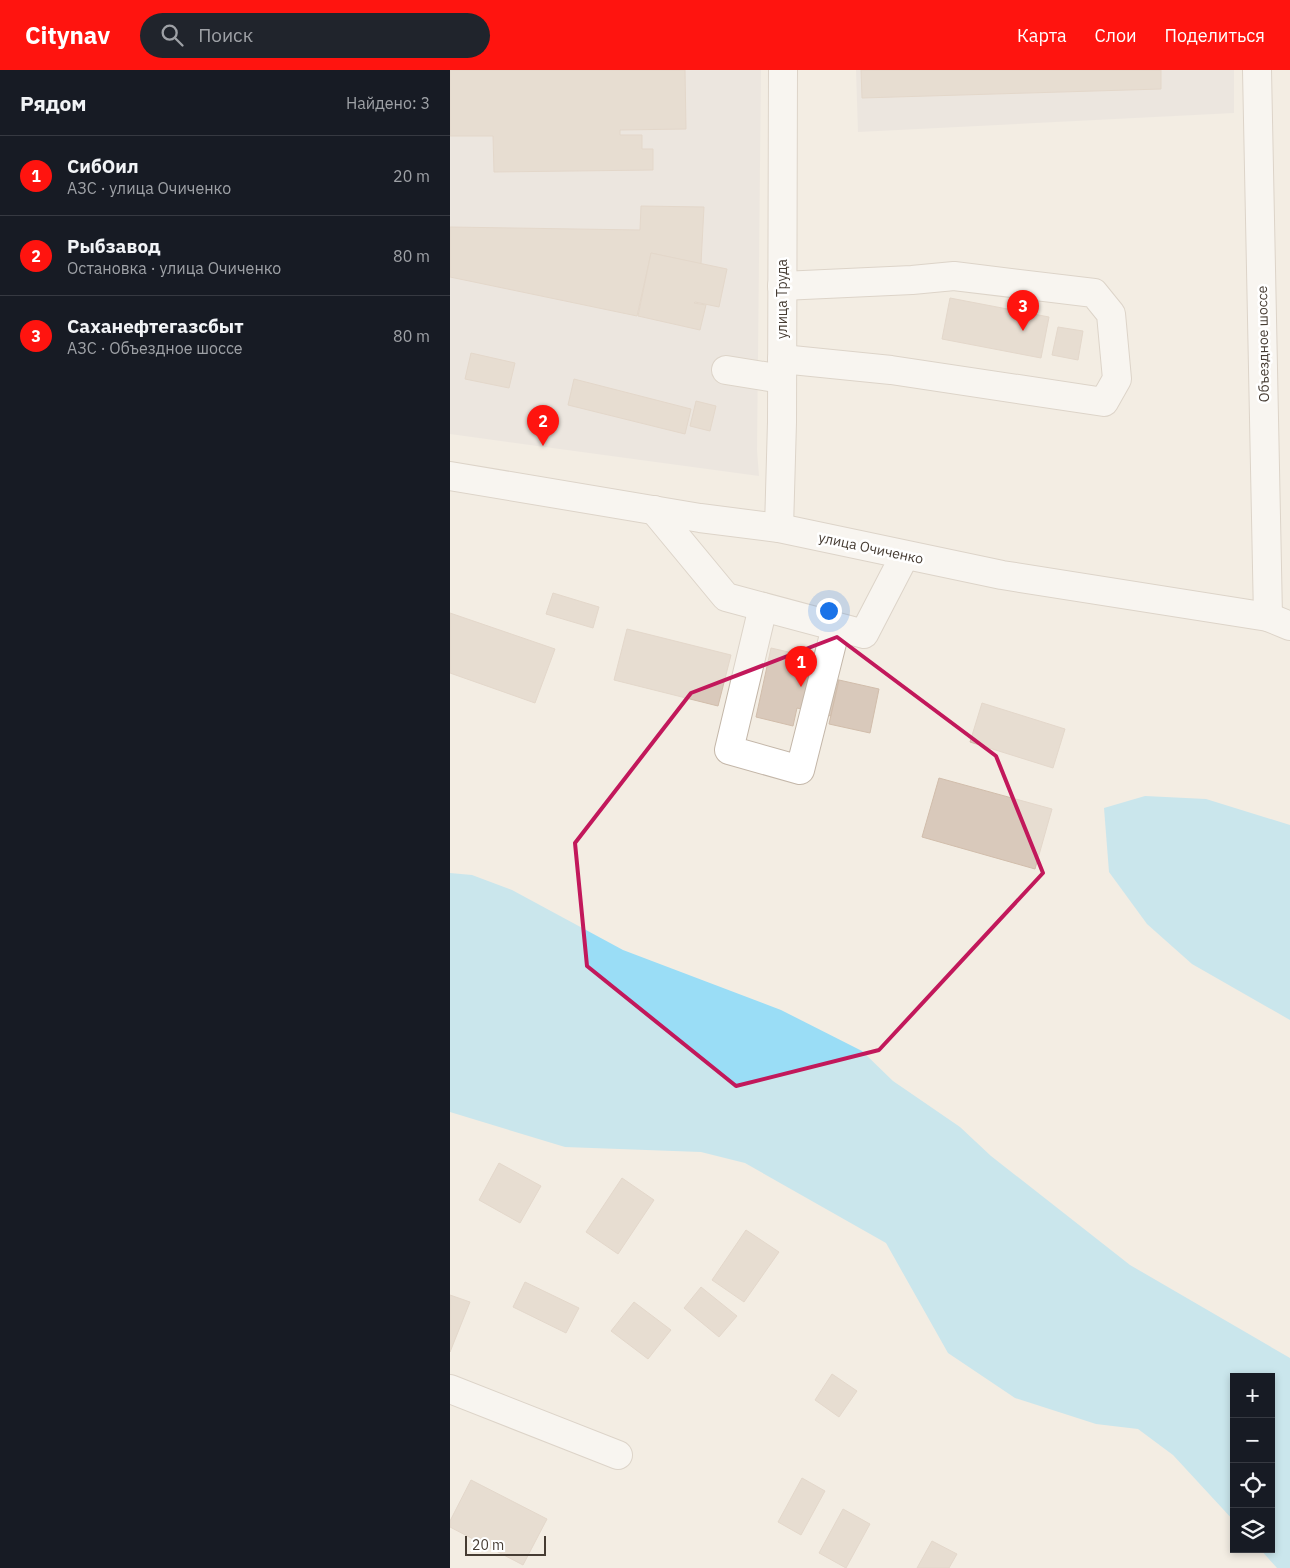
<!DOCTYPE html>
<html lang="ru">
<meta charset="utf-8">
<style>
:root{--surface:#171b24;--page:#20242c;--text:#f1f3f6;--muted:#9ea1a6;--line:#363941;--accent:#ff140f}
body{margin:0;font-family:"IBM Plex Sans",sans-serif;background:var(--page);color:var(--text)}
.controls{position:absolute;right:15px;bottom:15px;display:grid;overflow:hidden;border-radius:0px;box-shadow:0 2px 8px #0003}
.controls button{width:45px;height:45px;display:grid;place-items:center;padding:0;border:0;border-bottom:1px solid var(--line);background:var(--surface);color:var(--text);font:25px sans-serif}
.scale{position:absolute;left:15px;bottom:12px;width:81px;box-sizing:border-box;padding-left:5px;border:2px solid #463c33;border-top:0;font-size:14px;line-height:18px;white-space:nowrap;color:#463c33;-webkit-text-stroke:4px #fff;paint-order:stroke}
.you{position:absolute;left:378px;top:540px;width:18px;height:18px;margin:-12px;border:4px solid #fff;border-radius:50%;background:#1a73e8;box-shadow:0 0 0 8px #1a73e833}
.badge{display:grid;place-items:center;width:32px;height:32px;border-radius:50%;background:var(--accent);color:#fff;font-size:16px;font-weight:700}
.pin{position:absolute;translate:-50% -41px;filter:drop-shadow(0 1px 2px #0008)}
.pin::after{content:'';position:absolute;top:26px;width:18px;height:15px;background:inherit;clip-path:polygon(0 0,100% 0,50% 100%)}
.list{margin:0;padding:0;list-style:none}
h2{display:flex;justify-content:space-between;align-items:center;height:65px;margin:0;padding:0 20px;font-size:21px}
h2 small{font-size:16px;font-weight:400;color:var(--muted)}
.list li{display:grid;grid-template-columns:32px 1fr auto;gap:15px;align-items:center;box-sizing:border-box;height:80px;padding:0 20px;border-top:1px solid var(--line)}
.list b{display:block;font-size:19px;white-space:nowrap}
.list p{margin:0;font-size:16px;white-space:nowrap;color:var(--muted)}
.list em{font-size:16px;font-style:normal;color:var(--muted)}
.icon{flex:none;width:28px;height:28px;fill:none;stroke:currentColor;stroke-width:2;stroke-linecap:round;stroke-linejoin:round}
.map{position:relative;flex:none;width:840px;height:1498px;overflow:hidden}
header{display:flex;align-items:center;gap:30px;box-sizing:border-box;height:70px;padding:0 25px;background:var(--accent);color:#fff}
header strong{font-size:24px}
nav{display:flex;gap:28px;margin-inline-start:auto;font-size:18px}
.search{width:350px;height:45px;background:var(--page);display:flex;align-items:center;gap:12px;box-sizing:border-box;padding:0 18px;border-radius:28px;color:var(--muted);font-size:19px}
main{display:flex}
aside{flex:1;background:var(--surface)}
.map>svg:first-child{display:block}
</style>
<header>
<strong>Citynav</strong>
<div class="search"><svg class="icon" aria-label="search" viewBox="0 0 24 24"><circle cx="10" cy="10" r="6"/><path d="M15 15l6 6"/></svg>Поиск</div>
<nav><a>Карта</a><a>Слои</a><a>Поделиться</a></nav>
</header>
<main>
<aside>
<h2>Рядом<small>Найдено: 3</small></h2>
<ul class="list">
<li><span class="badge">1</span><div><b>СибОил</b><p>АЗС · улица Очиченко</p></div><em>20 m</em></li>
<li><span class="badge">2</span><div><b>Рыбзавод</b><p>Остановка · улица Очиченко</p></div><em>80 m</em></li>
<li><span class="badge">3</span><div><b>Саханефтегазсбыт</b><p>АЗС · Объездное шоссе</p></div><em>80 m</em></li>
</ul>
</aside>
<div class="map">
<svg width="840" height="1498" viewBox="0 0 840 1498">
<rect width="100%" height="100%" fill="#f3ede3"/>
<!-- industrial -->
<g fill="#e5ded9">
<path d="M0 0H311L307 380 309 406 0 364Z"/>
<path d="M406 0H784V43L408 62Z"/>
</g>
<!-- water -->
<g fill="#9addf6">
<path d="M695 726 756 729 840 755V950L742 894 697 854 659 802 654 738Z"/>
<path d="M0 803 22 805 62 820 173 880 331 940 412 981 443 1011 510 1057 541 1086 680 1195 840 1288V1498H827L810 1479H821V1307H784V1451L723 1385 688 1359 646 1354 565 1328 498 1283 436 1173 295 1093 251 1082 115 1077 0 1042Z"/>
</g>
<!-- building -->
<g fill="#d9c9bb" stroke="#d1bdab">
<path d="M0 0H235L236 59 170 60V65H192V79H203V100L44 102 43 66H0Z"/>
<path d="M411 0H711V19L412 28Z"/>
<path d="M191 136 254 137 251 194 201 183 187 246 0 207V157L190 160Z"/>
<path d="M201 183 277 199 269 237 245 232 244 233 256 235 250 260 188 246Z"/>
<path d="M500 228 599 247 591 288 492 269Z"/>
<path d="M608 257 633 261 628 290 602 285Z"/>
<path d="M21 283 65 293 59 318 15 309Z"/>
<path d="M124 309 241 339 235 364 118 335Z"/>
<path d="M246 331 266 336 260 361 240 356Z"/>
<path d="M103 523 149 537 143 558 96 544Z"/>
<path d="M0 543 105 579 85 633 0 603Z"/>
<path d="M177 559 281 585 268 636 164 610Z"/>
<path d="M321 578 356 586 353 602 389 610 381 646 347 638 343 656 306 647Z"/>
<path d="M389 610 429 619 420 663 379 654Z"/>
<path d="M532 633 615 659 603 698 520 672Z"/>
<path d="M489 708 602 739 585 799 472 767Z"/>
<path d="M49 1093 91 1116 70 1153 29 1130Z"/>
<path d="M172 1108 204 1130 168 1184 136 1162Z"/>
<path d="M296 1160 329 1182 294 1232 262 1210Z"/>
<path d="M75 1212 129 1238 116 1263 63 1237Z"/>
<path d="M251 1217 287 1246 269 1267 234 1238Z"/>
<path d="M0 1225 20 1232 0 1282Z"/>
<path d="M184 1232 221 1260 198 1289 161 1261Z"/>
<path d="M382 1304 407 1321 389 1347 365 1330Z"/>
<path d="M352 1408 375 1421 351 1465 328 1452Z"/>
<path d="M21 1410 97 1449 73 1495 0 1457V1451Z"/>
<path d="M393 1439 420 1454 396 1498 369 1483Z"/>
<path d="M482 1471 507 1484 499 1498H467Z"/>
</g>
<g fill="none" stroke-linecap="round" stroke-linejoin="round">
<!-- minor casing -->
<g stroke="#c3b6a8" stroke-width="30">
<g id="minor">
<path d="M807 0 818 547"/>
<path d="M332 289 441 300 654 332 667 309 661 244 644 223 504 206 462 210 332 216"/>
<path d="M276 300 332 309"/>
<path d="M0 406 250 448 329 458 552 505 818 547 840 556"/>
<path d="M204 440 276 527 414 564 455 485"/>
<path d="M329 458 332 352 333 0"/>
<path d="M313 537 279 680 350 700 386 557"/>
<path d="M0 1319 168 1385"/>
</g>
</g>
<!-- minor -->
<use href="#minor" stroke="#fff" stroke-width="28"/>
</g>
<!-- marked area -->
<path d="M0 0H840V1498H0ZM387 567 546 686 593 803 429 980 286 1016 137 896 125 773 241 623Z" fill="#f3ede3" fill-opacity=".55" fill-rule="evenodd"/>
<path fill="none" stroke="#c2185b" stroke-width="4" stroke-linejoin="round" d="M387 567 546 686 593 803 429 980 286 1016 137 896 125 773 241 623Z"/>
<g text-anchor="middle" stroke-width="5" stroke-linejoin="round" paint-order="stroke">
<!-- street labels -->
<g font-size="14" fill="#463c33" stroke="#fff">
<text transform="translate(332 229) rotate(-90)" y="5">улица Труда</text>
<text transform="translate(813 274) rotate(-91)" y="5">Объездное шоссе</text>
<text transform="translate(421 478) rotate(12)" y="5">улица Очиченко</text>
</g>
</g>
</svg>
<div class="controls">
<button>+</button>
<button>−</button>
<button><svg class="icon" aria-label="locate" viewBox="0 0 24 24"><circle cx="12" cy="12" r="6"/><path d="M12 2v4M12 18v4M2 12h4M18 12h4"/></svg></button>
<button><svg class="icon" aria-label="layers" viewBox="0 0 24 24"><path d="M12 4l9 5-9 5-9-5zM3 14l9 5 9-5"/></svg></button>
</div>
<div class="scale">20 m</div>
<div class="you"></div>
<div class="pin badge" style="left:351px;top:617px">1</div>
<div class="pin badge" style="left:93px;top:376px">2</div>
<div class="pin badge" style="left:573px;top:261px">3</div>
</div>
</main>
